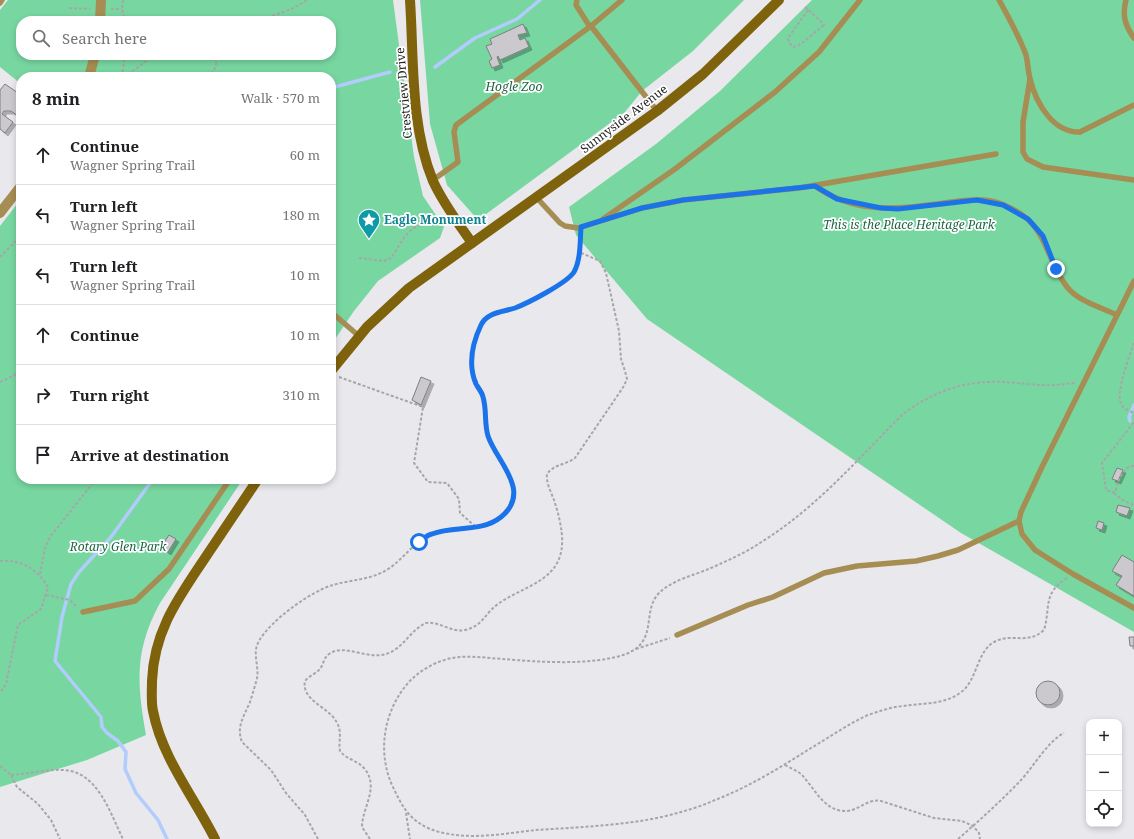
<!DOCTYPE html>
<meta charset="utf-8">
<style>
:root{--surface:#fff;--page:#f2f2f2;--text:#202124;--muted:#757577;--line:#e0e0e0}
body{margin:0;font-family:"Noto Serif",serif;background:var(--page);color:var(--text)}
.controls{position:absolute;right:12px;bottom:12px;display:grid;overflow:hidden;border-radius:8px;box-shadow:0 2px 6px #0003}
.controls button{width:36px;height:36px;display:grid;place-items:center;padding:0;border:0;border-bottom:1px solid var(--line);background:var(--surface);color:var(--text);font:20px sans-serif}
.stop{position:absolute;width:12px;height:12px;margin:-9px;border:3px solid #1a73e8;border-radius:50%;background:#fff}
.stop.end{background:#1a73e8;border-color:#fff;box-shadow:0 1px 4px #0008}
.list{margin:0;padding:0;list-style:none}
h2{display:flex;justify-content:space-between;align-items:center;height:52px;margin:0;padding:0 16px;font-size:17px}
h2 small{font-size:13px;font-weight:400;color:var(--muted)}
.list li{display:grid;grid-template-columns:26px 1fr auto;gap:12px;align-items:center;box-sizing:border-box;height:60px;padding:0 16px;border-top:1px solid var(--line)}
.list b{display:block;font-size:15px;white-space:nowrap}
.list p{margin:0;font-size:13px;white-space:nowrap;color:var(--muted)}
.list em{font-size:13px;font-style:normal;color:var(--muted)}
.icon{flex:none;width:22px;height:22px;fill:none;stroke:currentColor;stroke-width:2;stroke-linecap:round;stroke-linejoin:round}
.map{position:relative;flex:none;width:1134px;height:839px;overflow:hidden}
.search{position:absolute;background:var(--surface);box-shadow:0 2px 6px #0003;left:16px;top:16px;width:320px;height:44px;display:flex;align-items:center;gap:10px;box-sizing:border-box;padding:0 14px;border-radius:16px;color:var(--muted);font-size:15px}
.panel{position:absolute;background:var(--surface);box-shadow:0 2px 6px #0003;left:16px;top:72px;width:320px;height:412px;border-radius:16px}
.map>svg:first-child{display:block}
</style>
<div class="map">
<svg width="1134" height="839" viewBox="0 0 1134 839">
<defs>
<filter id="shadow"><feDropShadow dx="3" dy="3" stdDeviation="0" flood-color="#0004"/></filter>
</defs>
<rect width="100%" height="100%" fill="#e9e8ed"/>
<!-- green -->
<g fill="#78d7a1" fill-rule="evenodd">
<path d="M8 0H393L414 157 423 196 444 227 440 238 378 281 354 311 331 345V77H21V84L0 67V10ZM21 21H331V55H21Z"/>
<path d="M420 0H744L693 51 642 91 625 112 478 220 447 185 430 124Z"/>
<path d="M812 0H1134V632L961 533 647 319 576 235 569 207 656 144 720 91Z"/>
<path d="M21 199V479H243L160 603C134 651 137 683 146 735L87 760 0 787V226Z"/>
</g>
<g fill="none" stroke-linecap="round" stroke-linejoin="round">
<!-- stream -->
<g stroke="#b1ccfd" stroke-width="3.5">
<path d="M435 67 475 38 517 19 540 0"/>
<path d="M331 88 390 72"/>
<path d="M1130 421 1129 417 1134 405"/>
<path d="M153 479 111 537 79 572 71 584 62 617 55 661 101 717 102 727 107 733 118 741 126 752 125 769 136 793 158 820 167 839"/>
</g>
</g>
<!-- building -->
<g fill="#ccc9ce" stroke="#7f7d81" filter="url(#shadow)">
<path d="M523 24 527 33 518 35 520 40 525 38 529 47 500 60 498 56 497 57 500 65 492 68 489 61 492 59 486 46 492 44 490 39Z"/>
<path d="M5 84 21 95V118L11 111H4L2 114 13 122 5 133 0 129V90Z"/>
<path d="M421 377 431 381 421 405 412 400Z"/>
<path d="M1117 468 1123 470 1118 481 1112 479Z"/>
<path d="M1118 505 1130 508 1127 516 1116 512Z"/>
<path d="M1098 521 1104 523 1102 530 1096 528Z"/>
<path d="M169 535 176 539 168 552 161 547Z"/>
<path d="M1122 555 1134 562V596L1116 585 1122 576 1112 571Z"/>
<path d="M1129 637H1134V646H1130Z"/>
<circle cx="1048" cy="693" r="12"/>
</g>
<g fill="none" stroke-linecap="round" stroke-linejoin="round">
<!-- path -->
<g stroke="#a6a6a9" stroke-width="2" stroke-dasharray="3 2" stroke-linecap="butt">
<path d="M123 0 122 9 125 21"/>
<path d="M805 7 825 25"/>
<path d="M69 8 90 9"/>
<path d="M111 9H122"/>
<path d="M808 10 788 38 789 43 794 47 801 44 824 25"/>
<path d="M228 21C244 15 245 20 258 19 275 16 294 9 307 0"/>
<path d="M122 77 125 55"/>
<path d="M124 77 155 55"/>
<path d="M207 77C215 71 218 65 215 55"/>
<path d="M0 257 21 236"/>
<path d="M359 258 384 261 391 258C399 247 407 228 421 225 429 223 435 226 443 223"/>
<path d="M1134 343C1130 354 1115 394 1121 404 1123 409 1130 411 1134 413"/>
<path d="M339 377 423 407 414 463 428 482 447 483 459 499 460 513 476 527"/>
<path d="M0 382 21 372"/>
<path d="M1134 466C1123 465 1116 485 1115 494L1124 501 1134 505"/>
<path d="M1115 493 1106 490 1102 463 1134 422"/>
<path d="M0 561C21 559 37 569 48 587L41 609 18 625 6 684 0 693"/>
<path d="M40 574 45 548 50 537 96 479"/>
<path d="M1067 578C1042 594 1051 607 1044 630 1028 645 1013 633 996 641 976 650 978 681 960 693 943 705 922 703 903 706 891 707 880 711 868 715 848 724 830 737 811 748 781 767 749 787 715 800 704 805 692 809 681 812 638 825 582 827 536 830 510 833 482 838 456 835 447 834 437 832 428 828 408 819 401 804 392 785 378 753 383 716 404 688 415 673 433 662 452 658 469 655 486 658 503 659 539 662 592 666 626 654 659 641 641 612 659 593 672 580 695 575 711 568 729 560 747 552 763 541 817 507 858 459 903 414 928 395 957 383 988 382 1006 381 1023 384 1041 385 1052 386 1064 384 1075 383"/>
<path d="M46 595 70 600 77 607"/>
<path d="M636 649 670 638"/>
<path d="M785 765C790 768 796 770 801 774 814 787 823 810 844 811 858 812 867 798 881 801L934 818 962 821 973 826 979 833 980 839"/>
<path d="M0 766 11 775 17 787 38 804 51 820 60 839"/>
<path d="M11 775C28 774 47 769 64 770 98 772 110 813 123 839"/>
<path d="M406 813 410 839"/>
<path d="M318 839 305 815 286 793 271 770 242 742C236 727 244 716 250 702 252 696 254 689 256 682 261 668 251 654 259 641 270 621 311 591 333 585 350 580 367 580 383 572 401 563 411 544 430 535 455 522 494 537 509 507 523 480 497 461 489 438 484 425 487 410 483 396 480 384 471 376 471 362 470 350 478 336 481 325 491 313 501 313 514 308 527 304 566 283 573 273 577 267 578 258 579 252"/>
<path d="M370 839 362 827C362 807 381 786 363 767 356 760 346 759 340 751 338 740 343 732 336 721 328 707 301 700 305 681 309 676 315 674 319 670 324 665 323 658 329 654 345 642 370 663 391 652 405 645 412 629 426 623 439 621 452 633 465 630 483 626 485 613 498 604 526 584 565 581 562 536 561 524 558 512 554 500 551 492 546 483 547 474 554 464 566 465 575 458L624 386 627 379 625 371 621 359 619 331 606 273 600 261 579 252 581 236"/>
<path d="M958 839C980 820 1001 801 1021 780 1034 766 1048 741 1064 733"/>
</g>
<!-- lane -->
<g stroke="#a68d53" stroke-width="5.5">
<path d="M577 0 576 5 590 27"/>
<path d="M999 0C1009 18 1019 36 1026 55 1028 63 1028 71 1030 79 1036 103 1053 133 1080 132L1134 105"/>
<path d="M1126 0C1122 15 1125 26 1134 38"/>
<path d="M0 3 2 0"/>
<path d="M591 26 622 0"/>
<path d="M1030 79 1023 122V152L1027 159 1043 167 1134 180"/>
<path d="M433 180 458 162 454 132 456 125 591 26 657 111"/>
<path d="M815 186C856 215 897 209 944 203 964 200 985 197 1004 205 1050 224 1042 254 1067 287 1079 302 1101 307 1117 315"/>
<path d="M537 198 560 223 565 226 578 228 642 208 683 200 799 188 996 154"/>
<path d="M603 219 675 169 775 92 819 52 860 0"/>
<path d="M1134 281 1041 469 1021 512 1019 521 1022 534 1035 550 1073 574 1134 608"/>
<path d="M331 312 359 336"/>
<path d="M83 612 135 601 169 569 230 479"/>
<path d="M677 635 748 605 773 597 824 573 857 566 916 561 938 556 958 550 1019 521"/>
</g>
<!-- street -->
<g stroke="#a68d53" stroke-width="10">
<path d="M100 21 101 0"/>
<path d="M89 77 95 55"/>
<path d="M0 213 21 186"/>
</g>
<!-- secondary -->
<g stroke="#7f620c" stroke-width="10">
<path d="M410 0C414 60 410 125 433 181 443 203 458 223 472 243"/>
<path d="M331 371 367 327 409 288 657 111 703 74 779 0"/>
<path d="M215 839C194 797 162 758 153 711 151 702 152 690 152 681 154 629 180 596 207 555 224 530 241 504 258 479"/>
</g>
</g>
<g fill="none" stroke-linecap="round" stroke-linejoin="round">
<!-- route -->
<path stroke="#1a73e8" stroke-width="5" d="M419 542C423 539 427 535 432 534 454 525 481 533 501 517 533 491 496 461 488 436 484 423 487 410 483 397 482 392 478 388 476 384 468 365 472 344 481 325 487 312 503 312 515 308 528 303 567 283 574 272 581 259 580 241 581 227L642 208 683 200 815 186 837 199 881 208 898 209 977 200 1003 205 1028 219 1043 236 1056 269"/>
</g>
<!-- icons -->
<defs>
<g id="sight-pin" transform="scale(1.15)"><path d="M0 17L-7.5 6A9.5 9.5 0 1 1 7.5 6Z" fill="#0f9aa8" stroke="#fff"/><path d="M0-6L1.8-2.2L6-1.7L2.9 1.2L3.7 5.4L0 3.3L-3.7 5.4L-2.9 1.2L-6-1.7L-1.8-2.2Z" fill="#fff"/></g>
</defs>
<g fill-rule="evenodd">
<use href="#sight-pin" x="369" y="220"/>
</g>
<g text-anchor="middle" stroke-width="3.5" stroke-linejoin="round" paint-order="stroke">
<!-- park labels -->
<g font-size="12" font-style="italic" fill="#1c6540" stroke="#fff">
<text x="514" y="91">Hogle Zoo</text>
<text x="909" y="229">This is the Place Heritage Park</text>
<text x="118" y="551">Rotary Glen Park</text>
</g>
<!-- street labels -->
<g font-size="12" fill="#1f1f20" stroke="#fff">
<text transform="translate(404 93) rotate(-95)" y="4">Crestview Drive</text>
<text transform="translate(624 119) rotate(-37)" y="4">Sunnyside Avenue</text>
</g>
<!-- culture labels -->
<g font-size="12" font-weight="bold" fill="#0d838f" stroke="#fff" text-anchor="start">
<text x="384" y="224">Eagle Monument</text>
</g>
</g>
</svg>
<div class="controls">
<button>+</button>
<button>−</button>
<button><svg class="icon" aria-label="locate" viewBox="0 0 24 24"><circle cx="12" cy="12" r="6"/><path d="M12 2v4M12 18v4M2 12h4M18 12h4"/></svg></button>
</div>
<div class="stop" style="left:419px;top:542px"></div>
<div class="stop end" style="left:1056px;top:269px"></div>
<div class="search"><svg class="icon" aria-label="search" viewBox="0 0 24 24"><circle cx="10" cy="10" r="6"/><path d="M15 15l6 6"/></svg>Search here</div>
<section class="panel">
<h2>8 min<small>Walk · 570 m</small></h2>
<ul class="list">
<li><svg class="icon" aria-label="ahead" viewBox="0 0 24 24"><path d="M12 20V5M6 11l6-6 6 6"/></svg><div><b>Continue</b><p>Wagner Spring Trail</p></div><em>60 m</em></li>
<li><svg class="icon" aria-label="left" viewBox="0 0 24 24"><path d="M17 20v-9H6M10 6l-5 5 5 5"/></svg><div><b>Turn left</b><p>Wagner Spring Trail</p></div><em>180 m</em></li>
<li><svg class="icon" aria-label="left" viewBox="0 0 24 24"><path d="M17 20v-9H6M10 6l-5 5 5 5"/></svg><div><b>Turn left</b><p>Wagner Spring Trail</p></div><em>10 m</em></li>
<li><svg class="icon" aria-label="ahead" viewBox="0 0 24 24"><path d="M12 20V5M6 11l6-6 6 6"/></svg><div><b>Continue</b></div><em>10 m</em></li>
<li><svg class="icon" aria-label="right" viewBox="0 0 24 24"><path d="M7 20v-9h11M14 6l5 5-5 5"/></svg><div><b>Turn right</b></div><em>310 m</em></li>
<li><svg class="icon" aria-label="arrive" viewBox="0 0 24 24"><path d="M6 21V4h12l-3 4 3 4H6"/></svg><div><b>Arrive at destination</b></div></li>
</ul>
</section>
</div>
